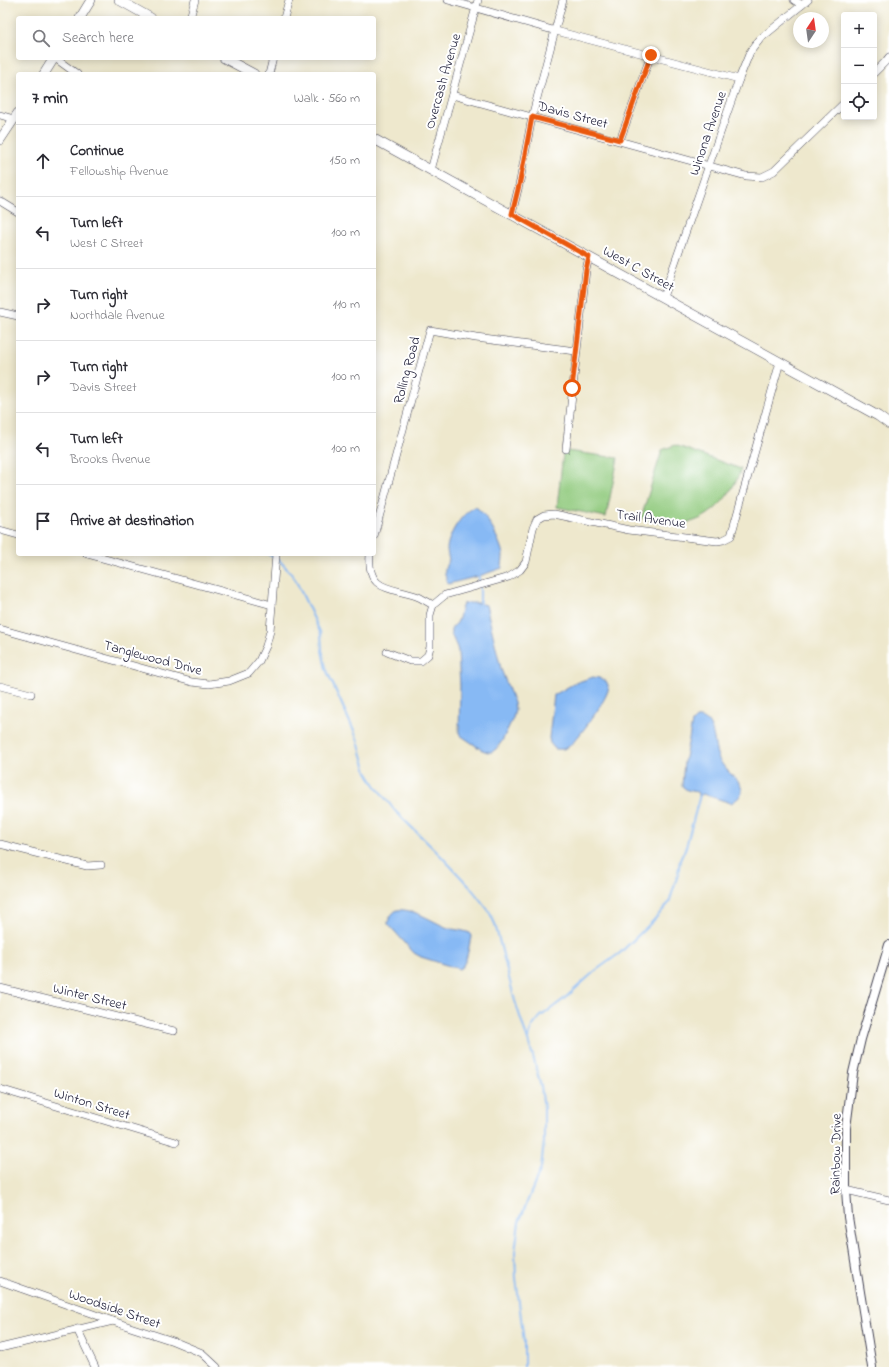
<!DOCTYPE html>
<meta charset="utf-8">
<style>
:root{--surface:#fff;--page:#f2f2f3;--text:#2b2b33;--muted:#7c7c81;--line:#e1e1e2}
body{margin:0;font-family:"Indie Flower",sans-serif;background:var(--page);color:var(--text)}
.controls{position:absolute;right:12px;top:12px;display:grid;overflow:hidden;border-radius:4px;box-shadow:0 2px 10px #0003}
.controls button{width:36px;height:36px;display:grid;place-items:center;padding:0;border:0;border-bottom:1px solid var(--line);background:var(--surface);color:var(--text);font:20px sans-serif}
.compass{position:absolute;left:793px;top:12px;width:36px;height:36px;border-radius:50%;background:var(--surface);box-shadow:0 2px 10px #0003;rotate:13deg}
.stop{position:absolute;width:12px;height:12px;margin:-9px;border:3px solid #ea580c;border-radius:50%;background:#fff}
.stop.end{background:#ea580c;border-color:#fff;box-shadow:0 1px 4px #0008}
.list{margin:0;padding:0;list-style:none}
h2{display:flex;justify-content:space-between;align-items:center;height:52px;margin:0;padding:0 16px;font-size:17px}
h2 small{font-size:13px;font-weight:400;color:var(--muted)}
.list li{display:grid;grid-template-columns:26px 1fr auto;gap:12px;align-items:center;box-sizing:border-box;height:72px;padding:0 16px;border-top:1px solid var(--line)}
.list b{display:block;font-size:15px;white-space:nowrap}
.list p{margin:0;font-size:13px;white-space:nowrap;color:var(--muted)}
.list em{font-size:13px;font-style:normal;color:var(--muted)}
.icon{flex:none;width:22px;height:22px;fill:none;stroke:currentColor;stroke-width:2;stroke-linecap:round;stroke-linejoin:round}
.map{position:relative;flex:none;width:889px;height:1367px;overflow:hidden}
.search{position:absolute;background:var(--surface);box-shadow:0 2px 10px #0003;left:16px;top:16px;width:360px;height:44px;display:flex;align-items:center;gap:10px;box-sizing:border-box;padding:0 14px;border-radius:4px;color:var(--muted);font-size:15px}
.panel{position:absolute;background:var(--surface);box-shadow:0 2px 10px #0003;left:16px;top:72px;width:360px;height:484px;border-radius:4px}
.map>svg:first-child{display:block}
</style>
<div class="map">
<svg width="889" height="1367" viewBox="0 0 889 1367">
<rect width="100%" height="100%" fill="#fff"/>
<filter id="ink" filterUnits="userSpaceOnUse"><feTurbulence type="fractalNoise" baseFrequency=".025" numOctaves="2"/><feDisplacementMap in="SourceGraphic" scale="8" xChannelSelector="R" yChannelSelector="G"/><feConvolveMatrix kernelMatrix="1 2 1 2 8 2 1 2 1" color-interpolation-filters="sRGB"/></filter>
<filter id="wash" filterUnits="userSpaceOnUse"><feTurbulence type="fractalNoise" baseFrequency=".012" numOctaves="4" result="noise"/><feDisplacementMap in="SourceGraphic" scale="16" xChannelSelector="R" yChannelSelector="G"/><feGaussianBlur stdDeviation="0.9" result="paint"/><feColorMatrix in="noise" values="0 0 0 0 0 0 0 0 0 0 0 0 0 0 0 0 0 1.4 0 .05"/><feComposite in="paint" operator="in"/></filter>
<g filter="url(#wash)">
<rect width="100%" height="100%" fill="#eee8cd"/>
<!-- green -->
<g fill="#92cb7f" stroke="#5a765d">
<path d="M675 445 741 469C732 496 708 524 677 524 664 525 653 521 641 518L662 450Z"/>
<path d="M567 451 618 458 606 517 557 507 563 454Z"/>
</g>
<!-- water -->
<g fill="#87b9f4" stroke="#546e98">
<path d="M475 507C485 510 502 545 503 555 503 560 502 564 502 568L479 576 448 584C444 574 443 569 449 560 448 556 447 552 447 548 449 533 462 513 475 507Z"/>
<path d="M468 603H479L486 605 501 669 514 703 515 710 513 718 502 741 497 748 492 752H488L482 750 460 735 459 732 460 686 458 651C457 645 452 638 451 633 450 628 454 626 457 623 460 618 460 610 463 604Z"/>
<path d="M593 677 599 678 606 681C609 686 609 689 607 693 604 703 576 742 568 747 564 750 559 749 555 749L550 743 549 738 554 695 575 683Z"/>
<path d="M696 718C715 716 713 742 717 754 721 769 740 779 742 789 743 796 737 799 731 803L703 794 699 796 697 792 687 790 682 786 684 762 689 739 692 722Z"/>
<path d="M397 910C414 908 433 922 448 928 455 930 463 930 470 933L471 937C469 945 467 966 459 969L421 957 414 953 388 924C388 918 392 913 397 910Z"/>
</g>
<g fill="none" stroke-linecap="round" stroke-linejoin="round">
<!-- stream -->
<g stroke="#87b9f4" stroke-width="2">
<path d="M268 554 274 557"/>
<path d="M278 559 289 571 295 579 314 619 321 634 322 650 326 669 357 738 367 772 375 785 396 812 441 856 470 887 489 911 495 924 515 1001 533 1056 541 1087 544 1109V1142L541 1168 519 1222 515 1252 516 1278 524 1342V1367"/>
<path d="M478 574 480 583"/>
<path d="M480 605V588"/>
<path d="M528 1039 532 1027 540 1017 564 999 595 971 620 953 653 921 669 903 678 874 680 860 686 847 700 795"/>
</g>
</g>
</g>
<g filter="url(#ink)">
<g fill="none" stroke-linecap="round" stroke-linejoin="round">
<!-- minor casing -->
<g stroke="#414051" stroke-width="8">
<g id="minor">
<path d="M448 0 556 31 739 79"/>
<path d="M794 0 802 5"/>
<path d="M190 18 195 0"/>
<path d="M284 18 289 0"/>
<path d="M55 58 77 74"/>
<path d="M874 73 886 61 889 57"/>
<path d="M269 74 273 58"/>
<path d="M452 95 746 176 762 177 774 171 844 103"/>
<path d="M0 115 14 119"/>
<path d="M620 140 651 55"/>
<path d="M431 170 478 0"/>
<path d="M0 201 18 212"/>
<path d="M512 214 520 181 532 117 563 0"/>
<path d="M663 297 739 79 750 52 760 39 808 0"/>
<path d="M0 312 18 316"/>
<path d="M566 449 586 270 589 257"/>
<path d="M0 530 18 535"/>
<path d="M374 536 430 330 476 338 576 351"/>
<path d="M87 554 272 605"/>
<path d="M370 554C367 592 390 587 416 596 422 598 427 602 433 605"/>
<path d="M433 605 445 595 509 577 520 570 526 562 533 528 537 519 544 515 554 514 629 530 717 541 723 540 731 536 780 362"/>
<path d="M0 629 192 682 209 684 229 681 249 673 259 661 266 646 270 631 276 554"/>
<path d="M387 652 410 661H421L428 655 430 647V615L433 605"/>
<path d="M0 686 31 694"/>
<path d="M0 844 87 866 101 865"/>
<path d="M0 988 174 1031"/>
<path d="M0 1089 176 1142"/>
<path d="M846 1190 889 1200"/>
<path d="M0 1281 127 1326 173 1341 202 1353 217 1367"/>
<path d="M77 1329 95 1367"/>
<path d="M0 1348 113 1321"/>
</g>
</g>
<!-- tertiary casing -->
<g stroke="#414051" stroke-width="10">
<path id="tertiary" d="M872 1367 848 1217 846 1190V1128L853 1073 861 1039 889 945"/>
</g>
<!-- secondary casing -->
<g stroke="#414051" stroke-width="10">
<g id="secondary">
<path d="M119 0 151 18"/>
<path d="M80 18 91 0"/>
<path d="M224 58 254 74"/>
<path d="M44 74 54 58"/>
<path d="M374 139 878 416 889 424"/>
<path d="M0 140 18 113"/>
</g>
</g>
<!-- minor -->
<use href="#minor" stroke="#fff" stroke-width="7"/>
<!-- tertiary -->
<use href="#tertiary" stroke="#fff" stroke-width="8"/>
<!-- secondary -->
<use href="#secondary" stroke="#fff" stroke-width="9"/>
</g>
</g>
<g fill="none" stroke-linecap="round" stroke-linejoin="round" filter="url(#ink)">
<!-- route -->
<path stroke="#ea580c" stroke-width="5" d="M572 388 586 270 589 257 512 214 520 181 532 117 620 140 651 55"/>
</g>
<g text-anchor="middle" stroke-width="4" stroke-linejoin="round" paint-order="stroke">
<!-- street labels -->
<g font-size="14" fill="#22223b" stroke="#fff">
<text transform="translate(442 81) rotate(-74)" y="5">Overcash Avenue</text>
<text transform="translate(573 114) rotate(15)" y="5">Davis Street</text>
<text transform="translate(707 133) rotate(-71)" y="5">Winona Avenue</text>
<text transform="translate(639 268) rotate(29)" y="5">West C Street</text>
<text transform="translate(406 370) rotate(-75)" y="5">Rolling Road</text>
<text transform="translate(651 518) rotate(8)" y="5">Trail Avenue</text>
<text transform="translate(153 657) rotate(15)" y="5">Tanglewood Drive</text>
<text transform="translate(90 996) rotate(14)" y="5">Winter Street</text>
<text transform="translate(92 1103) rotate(17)" y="5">Winton Street</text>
<text transform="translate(835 1154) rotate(-89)" y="5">Rainbow Drive</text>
<text transform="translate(115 1308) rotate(19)" y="5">Woodside Street</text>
</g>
</g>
</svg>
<div class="controls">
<button>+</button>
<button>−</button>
<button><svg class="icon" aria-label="locate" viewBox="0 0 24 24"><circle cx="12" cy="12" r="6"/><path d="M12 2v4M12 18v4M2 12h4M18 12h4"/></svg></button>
</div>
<svg class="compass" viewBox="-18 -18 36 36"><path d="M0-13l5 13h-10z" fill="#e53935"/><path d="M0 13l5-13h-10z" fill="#7c7c81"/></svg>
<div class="stop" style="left:572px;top:388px"></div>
<div class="stop end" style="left:651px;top:55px"></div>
<div class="search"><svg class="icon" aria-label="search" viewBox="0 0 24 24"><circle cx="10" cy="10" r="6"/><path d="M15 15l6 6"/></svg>Search here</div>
<section class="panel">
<h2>7 min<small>Walk · 560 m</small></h2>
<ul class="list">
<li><svg class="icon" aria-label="ahead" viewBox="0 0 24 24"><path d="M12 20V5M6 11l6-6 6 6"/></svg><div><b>Continue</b><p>Fellowship Avenue</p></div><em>150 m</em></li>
<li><svg class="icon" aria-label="left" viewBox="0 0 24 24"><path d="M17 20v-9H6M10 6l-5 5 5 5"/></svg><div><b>Turn left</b><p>West C Street</p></div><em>100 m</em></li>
<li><svg class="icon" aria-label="right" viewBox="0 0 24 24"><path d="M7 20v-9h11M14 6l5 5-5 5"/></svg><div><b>Turn right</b><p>Northdale Avenue</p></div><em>110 m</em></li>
<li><svg class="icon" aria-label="right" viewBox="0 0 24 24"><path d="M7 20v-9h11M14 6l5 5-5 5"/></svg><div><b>Turn right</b><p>Davis Street</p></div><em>100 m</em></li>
<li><svg class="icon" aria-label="left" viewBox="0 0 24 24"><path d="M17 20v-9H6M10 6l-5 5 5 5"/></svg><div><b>Turn left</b><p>Brooks Avenue</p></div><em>100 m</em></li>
<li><svg class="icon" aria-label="arrive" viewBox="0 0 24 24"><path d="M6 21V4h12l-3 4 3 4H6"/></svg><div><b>Arrive at destination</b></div></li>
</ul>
</section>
</div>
